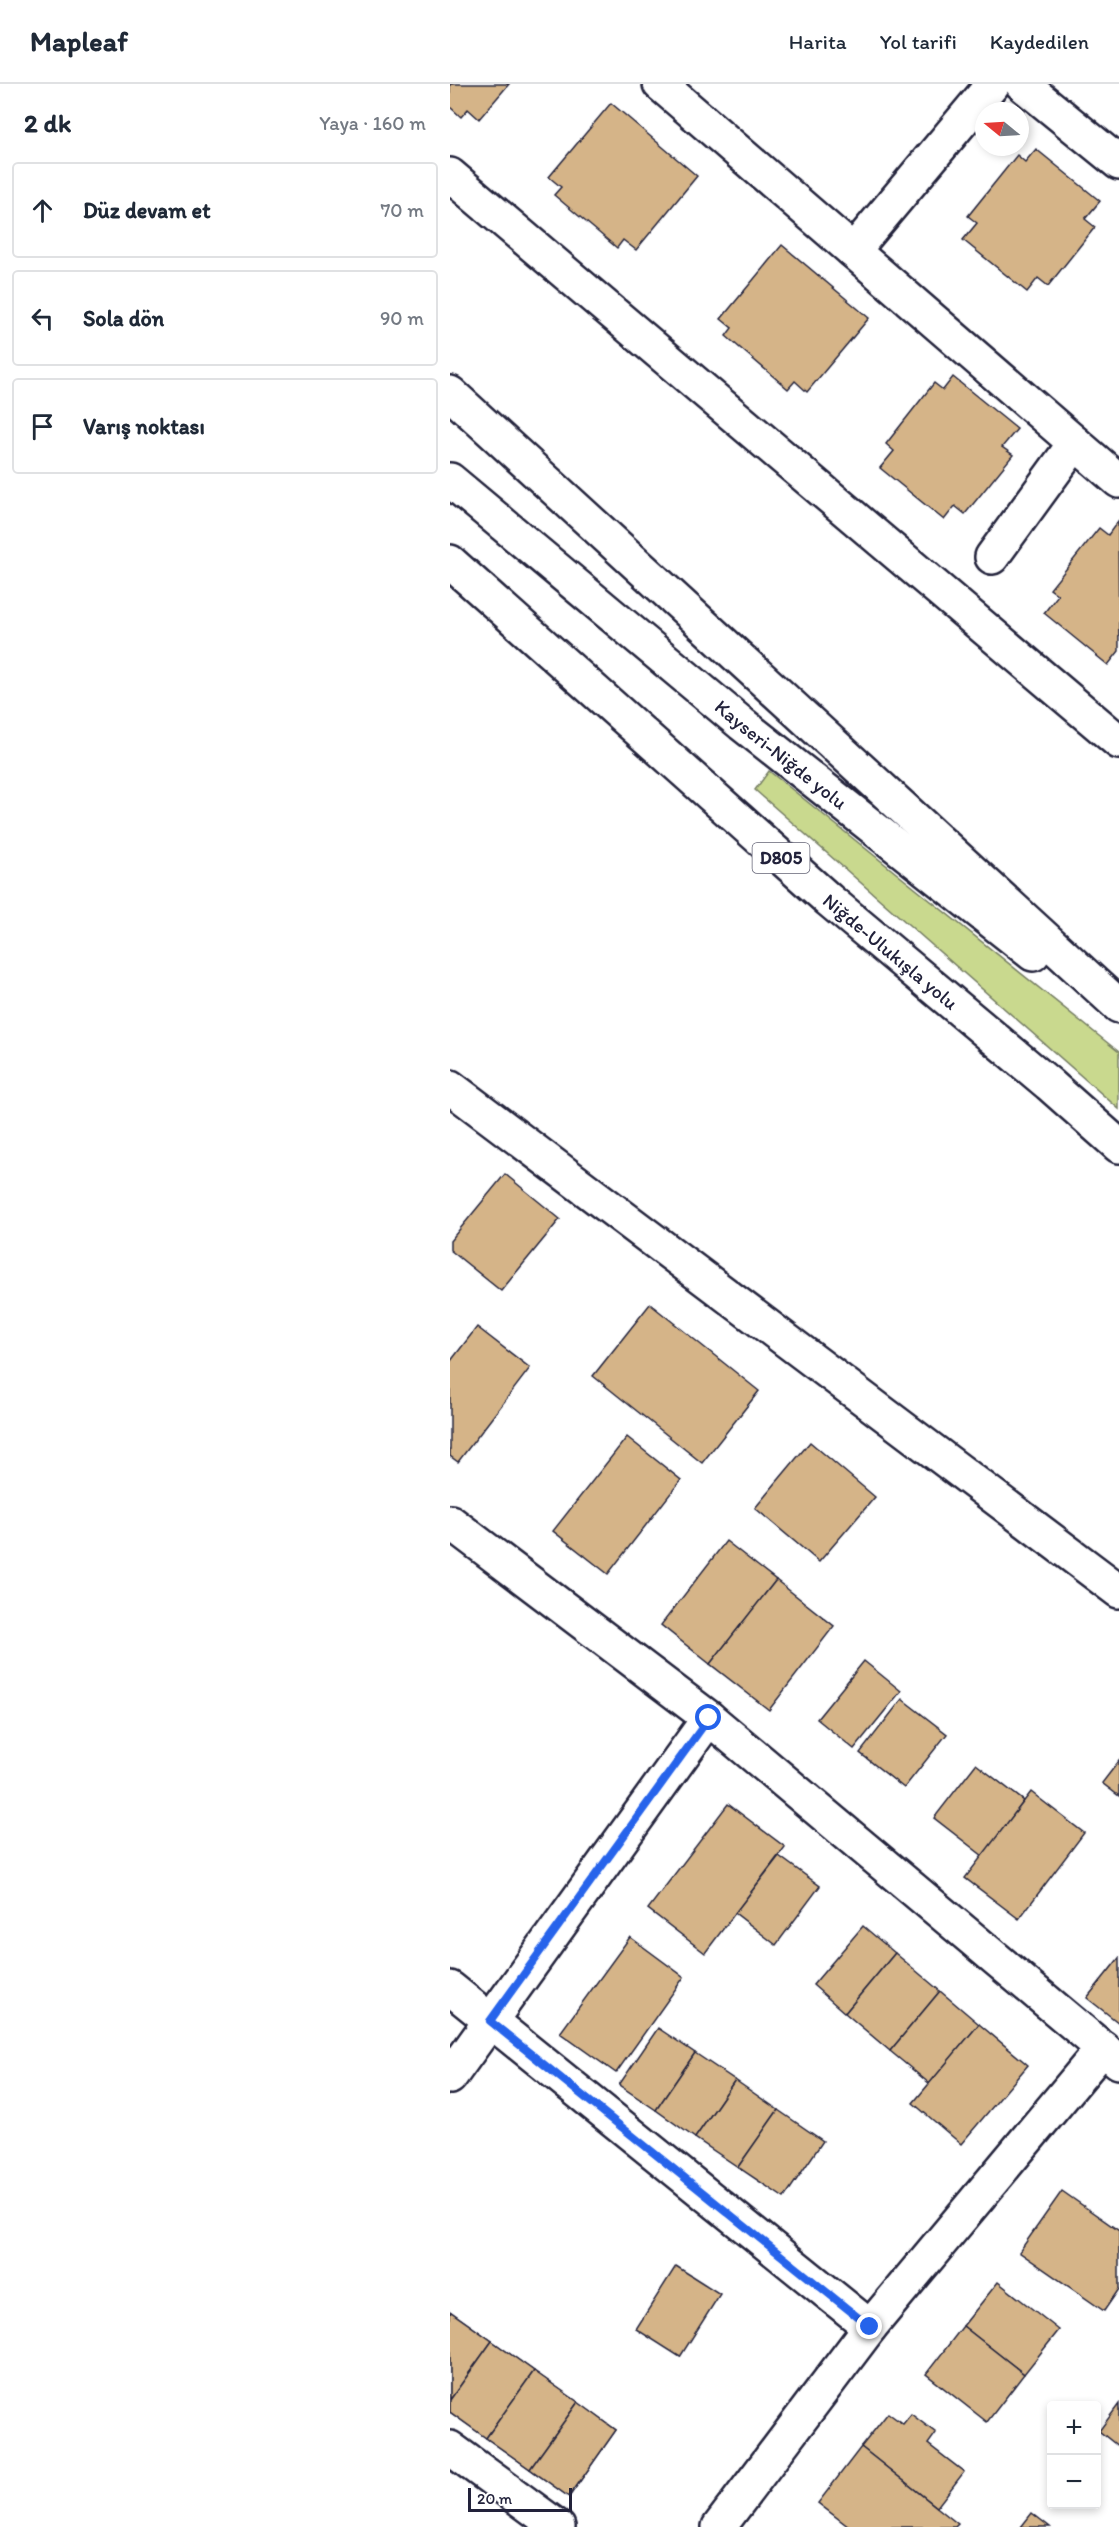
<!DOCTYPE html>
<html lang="tr">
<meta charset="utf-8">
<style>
:root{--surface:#fff;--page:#f6f6f7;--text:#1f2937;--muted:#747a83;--line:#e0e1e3}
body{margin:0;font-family:Itim,sans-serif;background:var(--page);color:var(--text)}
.controls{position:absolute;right:18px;bottom:18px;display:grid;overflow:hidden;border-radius:6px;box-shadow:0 3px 9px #0003}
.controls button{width:54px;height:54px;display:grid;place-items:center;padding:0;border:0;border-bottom:2px solid var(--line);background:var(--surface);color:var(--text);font:30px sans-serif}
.compass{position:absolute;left:525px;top:18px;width:54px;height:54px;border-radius:50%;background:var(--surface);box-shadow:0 3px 9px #0003;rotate:288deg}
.scale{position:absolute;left:18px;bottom:15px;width:104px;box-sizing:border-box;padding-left:6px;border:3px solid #22223b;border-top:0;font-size:16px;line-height:21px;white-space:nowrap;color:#22223b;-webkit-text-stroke:4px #fff;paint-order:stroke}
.stop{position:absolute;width:18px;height:18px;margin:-14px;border:4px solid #2563eb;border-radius:50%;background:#fff}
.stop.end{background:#2563eb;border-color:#fff;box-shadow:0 2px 6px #0008}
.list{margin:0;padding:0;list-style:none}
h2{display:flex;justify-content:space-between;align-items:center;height:78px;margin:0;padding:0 24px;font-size:26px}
h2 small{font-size:20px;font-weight:400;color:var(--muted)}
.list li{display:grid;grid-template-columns:39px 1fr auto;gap:18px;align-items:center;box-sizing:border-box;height:96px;margin:0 12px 12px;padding:0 12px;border:2px solid var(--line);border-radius:6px}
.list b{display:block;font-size:22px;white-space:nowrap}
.list em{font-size:20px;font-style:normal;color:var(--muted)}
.icon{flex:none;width:33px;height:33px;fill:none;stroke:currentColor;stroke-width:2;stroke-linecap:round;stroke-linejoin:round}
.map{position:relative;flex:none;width:669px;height:2443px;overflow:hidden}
header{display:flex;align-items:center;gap:36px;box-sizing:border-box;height:84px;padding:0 30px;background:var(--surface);border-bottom:2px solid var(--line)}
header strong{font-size:28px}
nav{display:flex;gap:33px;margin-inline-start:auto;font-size:21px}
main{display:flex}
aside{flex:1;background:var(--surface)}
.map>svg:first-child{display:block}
</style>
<header>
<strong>Mapleaf</strong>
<nav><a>Harita</a><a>Yol tarifi</a><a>Kaydedilen</a></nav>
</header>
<main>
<aside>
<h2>2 dk<small>Yaya · 160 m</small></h2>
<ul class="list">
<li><svg class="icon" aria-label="ahead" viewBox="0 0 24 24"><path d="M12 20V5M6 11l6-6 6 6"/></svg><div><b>Düz devam et</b></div><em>70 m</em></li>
<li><svg class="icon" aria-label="left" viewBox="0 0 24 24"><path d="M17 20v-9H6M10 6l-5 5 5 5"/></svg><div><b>Sola dön</b></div><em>90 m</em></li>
<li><svg class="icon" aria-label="arrive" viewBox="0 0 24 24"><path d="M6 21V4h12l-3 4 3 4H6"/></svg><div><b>Varış noktası</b></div></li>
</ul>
</aside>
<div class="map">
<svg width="669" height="2443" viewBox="0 0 669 2443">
<rect width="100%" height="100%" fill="#fff"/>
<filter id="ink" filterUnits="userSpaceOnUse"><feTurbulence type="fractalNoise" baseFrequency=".0167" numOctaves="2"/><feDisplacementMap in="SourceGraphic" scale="12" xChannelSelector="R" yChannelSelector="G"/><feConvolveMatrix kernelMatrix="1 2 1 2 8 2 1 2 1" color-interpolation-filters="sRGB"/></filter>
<g filter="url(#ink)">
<!-- green -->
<path fill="#c9d98e" stroke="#767e64" stroke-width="1.5" d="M319 687 669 968V1025L305 706Z"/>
<!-- building -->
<g fill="#d5b488" stroke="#22223b" stroke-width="1.5">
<path d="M0 0H59L29 35 18 25 11 33 0 23Z"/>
<path d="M161 19 247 92 186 166 173 156 167 164 104 111 111 103 99 93Z"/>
<path d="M586 65 650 117 635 135 645 143 598 202 588 194 577 208 513 156 527 139 518 132 567 71 575 78Z"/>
<path d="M332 161 419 234 357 308 345 297 338 305 276 252 282 244 271 235Z"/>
<path d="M503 293 567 345 552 363 563 371 515 430 505 422 494 436 430 384 444 367 436 360 484 299 493 306Z"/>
<path d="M668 437 669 567 658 581 594 529 608 511 600 505 649 444 658 451Z"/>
<path d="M55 1090 110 1135 51 1207 0 1166V1157Z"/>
<path d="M200 1220 309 1307 252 1379 143 1292Z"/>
<path d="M27 1243 80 1284 8 1378 0 1372V1278Z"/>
<path d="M177 1353 231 1396 158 1490 103 1447Z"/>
<path d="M360 1358 425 1413 369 1478 305 1424Z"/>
<path d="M276 1457 326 1496 260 1580 211 1541Z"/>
<path d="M326 1496 384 1542 319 1626 260 1580Z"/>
<path d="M414 1577 451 1607 404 1665 367 1635Z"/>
<path d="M452 1615 497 1650 454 1704 410 1669Z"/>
<path d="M669 1677V1712L652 1699Z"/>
<path d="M526 1680 574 1717 533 1772 484 1734Z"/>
<path d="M581 1708 634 1749 569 1835 515 1794Z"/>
<path d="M278 1720 335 1763 255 1869 198 1825Z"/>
<path d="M329 1772 370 1802 326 1861 285 1829Z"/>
<path d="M413 1842 445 1869 395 1929 363 1901Z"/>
<path d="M180 1853 234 1893 166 1989 110 1949Z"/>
<path d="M445 1869 490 1907 440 1967 395 1929Z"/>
<path d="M669 1874V1939L637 1914Z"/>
<path d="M490 1907 529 1940 480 2000 440 1967Z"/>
<path d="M529 1940 578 1981 511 2060 463 2019Z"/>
<path d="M208 1944 245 1969 206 2026 169 2001Z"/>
<path d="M245 1969 285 1996 245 2054 206 2026Z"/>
<path d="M285 1996 328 2026 288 2083 245 2054Z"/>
<path d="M328 2026 373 2057 334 2114 288 2083Z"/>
<path d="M612 2107 669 2147V2205L654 2227 569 2168Z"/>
<path d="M226 2182 270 2210 230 2273 186 2245Z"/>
<path d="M548 2198 609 2246 574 2290 513 2242Z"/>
<path d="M0 2227 166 2346 119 2413 0 2328Z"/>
<path d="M1 2228 42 2257 0 2316V2230Z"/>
<path d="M513 2242 574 2290 537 2338 476 2290Z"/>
<path d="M42 2257 84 2287 36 2354 0 2328V2316Z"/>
<path d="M84 2287 128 2318 80 2385 36 2354Z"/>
<path d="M128 2318 166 2346 119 2413 80 2385Z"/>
<path d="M669 2320V2363L649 2347Z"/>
<path d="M438 2329 453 2340 461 2330 486 2349 478 2360 514 2388 487 2423 411 2363Z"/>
<path d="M411 2363 508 2440 505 2443H399L368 2419Z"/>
<path d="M582 2429 600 2443H571Z"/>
</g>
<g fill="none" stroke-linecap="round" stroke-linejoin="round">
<!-- minor casing -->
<g stroke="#22223b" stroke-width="38">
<g id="minor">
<path d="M210 0 669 397"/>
<path d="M572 0 669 79"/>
<path d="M0 91 669 658"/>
<path d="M403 167 543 0"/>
<path d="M542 473 625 359"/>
<path d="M0 1003 669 1507"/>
<path d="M0 1438 259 1634 669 1978"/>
<path d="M0 1904 420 2243 269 2443"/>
<path d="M0 1993 259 1634"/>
<path d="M420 2243 653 1964"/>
<path d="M0 2364 108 2443"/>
</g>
</g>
<!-- highway casing -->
<g stroke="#22223b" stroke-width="38">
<g id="highway">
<path d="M0 309 669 922"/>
<path id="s1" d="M0 396 292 640 583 870"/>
<path id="s2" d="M0 478 379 816 599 1000 669 1062"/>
</g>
</g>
<!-- minor -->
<use href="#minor" stroke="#fff" stroke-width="33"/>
<!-- highway -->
<use href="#highway" stroke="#fff" stroke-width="33"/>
</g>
</g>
<g fill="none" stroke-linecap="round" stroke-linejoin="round" filter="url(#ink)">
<!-- route -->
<path stroke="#2563eb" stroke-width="8" d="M259 1634 40 1937 420 2243"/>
</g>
<g text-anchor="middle" stroke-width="5" stroke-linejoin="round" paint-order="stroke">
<!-- shield labels -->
<rect fill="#fff" stroke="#646476" stroke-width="1.5" x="302.5" y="759" width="57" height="30" rx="4.5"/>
<g font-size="18" font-weight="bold" fill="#22223b">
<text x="331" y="780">D805</text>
</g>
<!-- street labels -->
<g font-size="20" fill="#22223b" stroke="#fff">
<text dy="7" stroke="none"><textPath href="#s1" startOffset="430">Kayseri-Niğde yolu</textPath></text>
<text dy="7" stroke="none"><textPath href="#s2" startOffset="588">Niğde-Ulukışla yolu</textPath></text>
</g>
</g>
</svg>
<div class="controls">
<button>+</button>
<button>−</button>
</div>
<svg class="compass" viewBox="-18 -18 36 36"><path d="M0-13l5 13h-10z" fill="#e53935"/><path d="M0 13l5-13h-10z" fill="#747a83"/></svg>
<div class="scale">20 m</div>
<div class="stop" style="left:259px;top:1634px"></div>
<div class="stop end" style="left:420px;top:2243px"></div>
</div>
</main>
